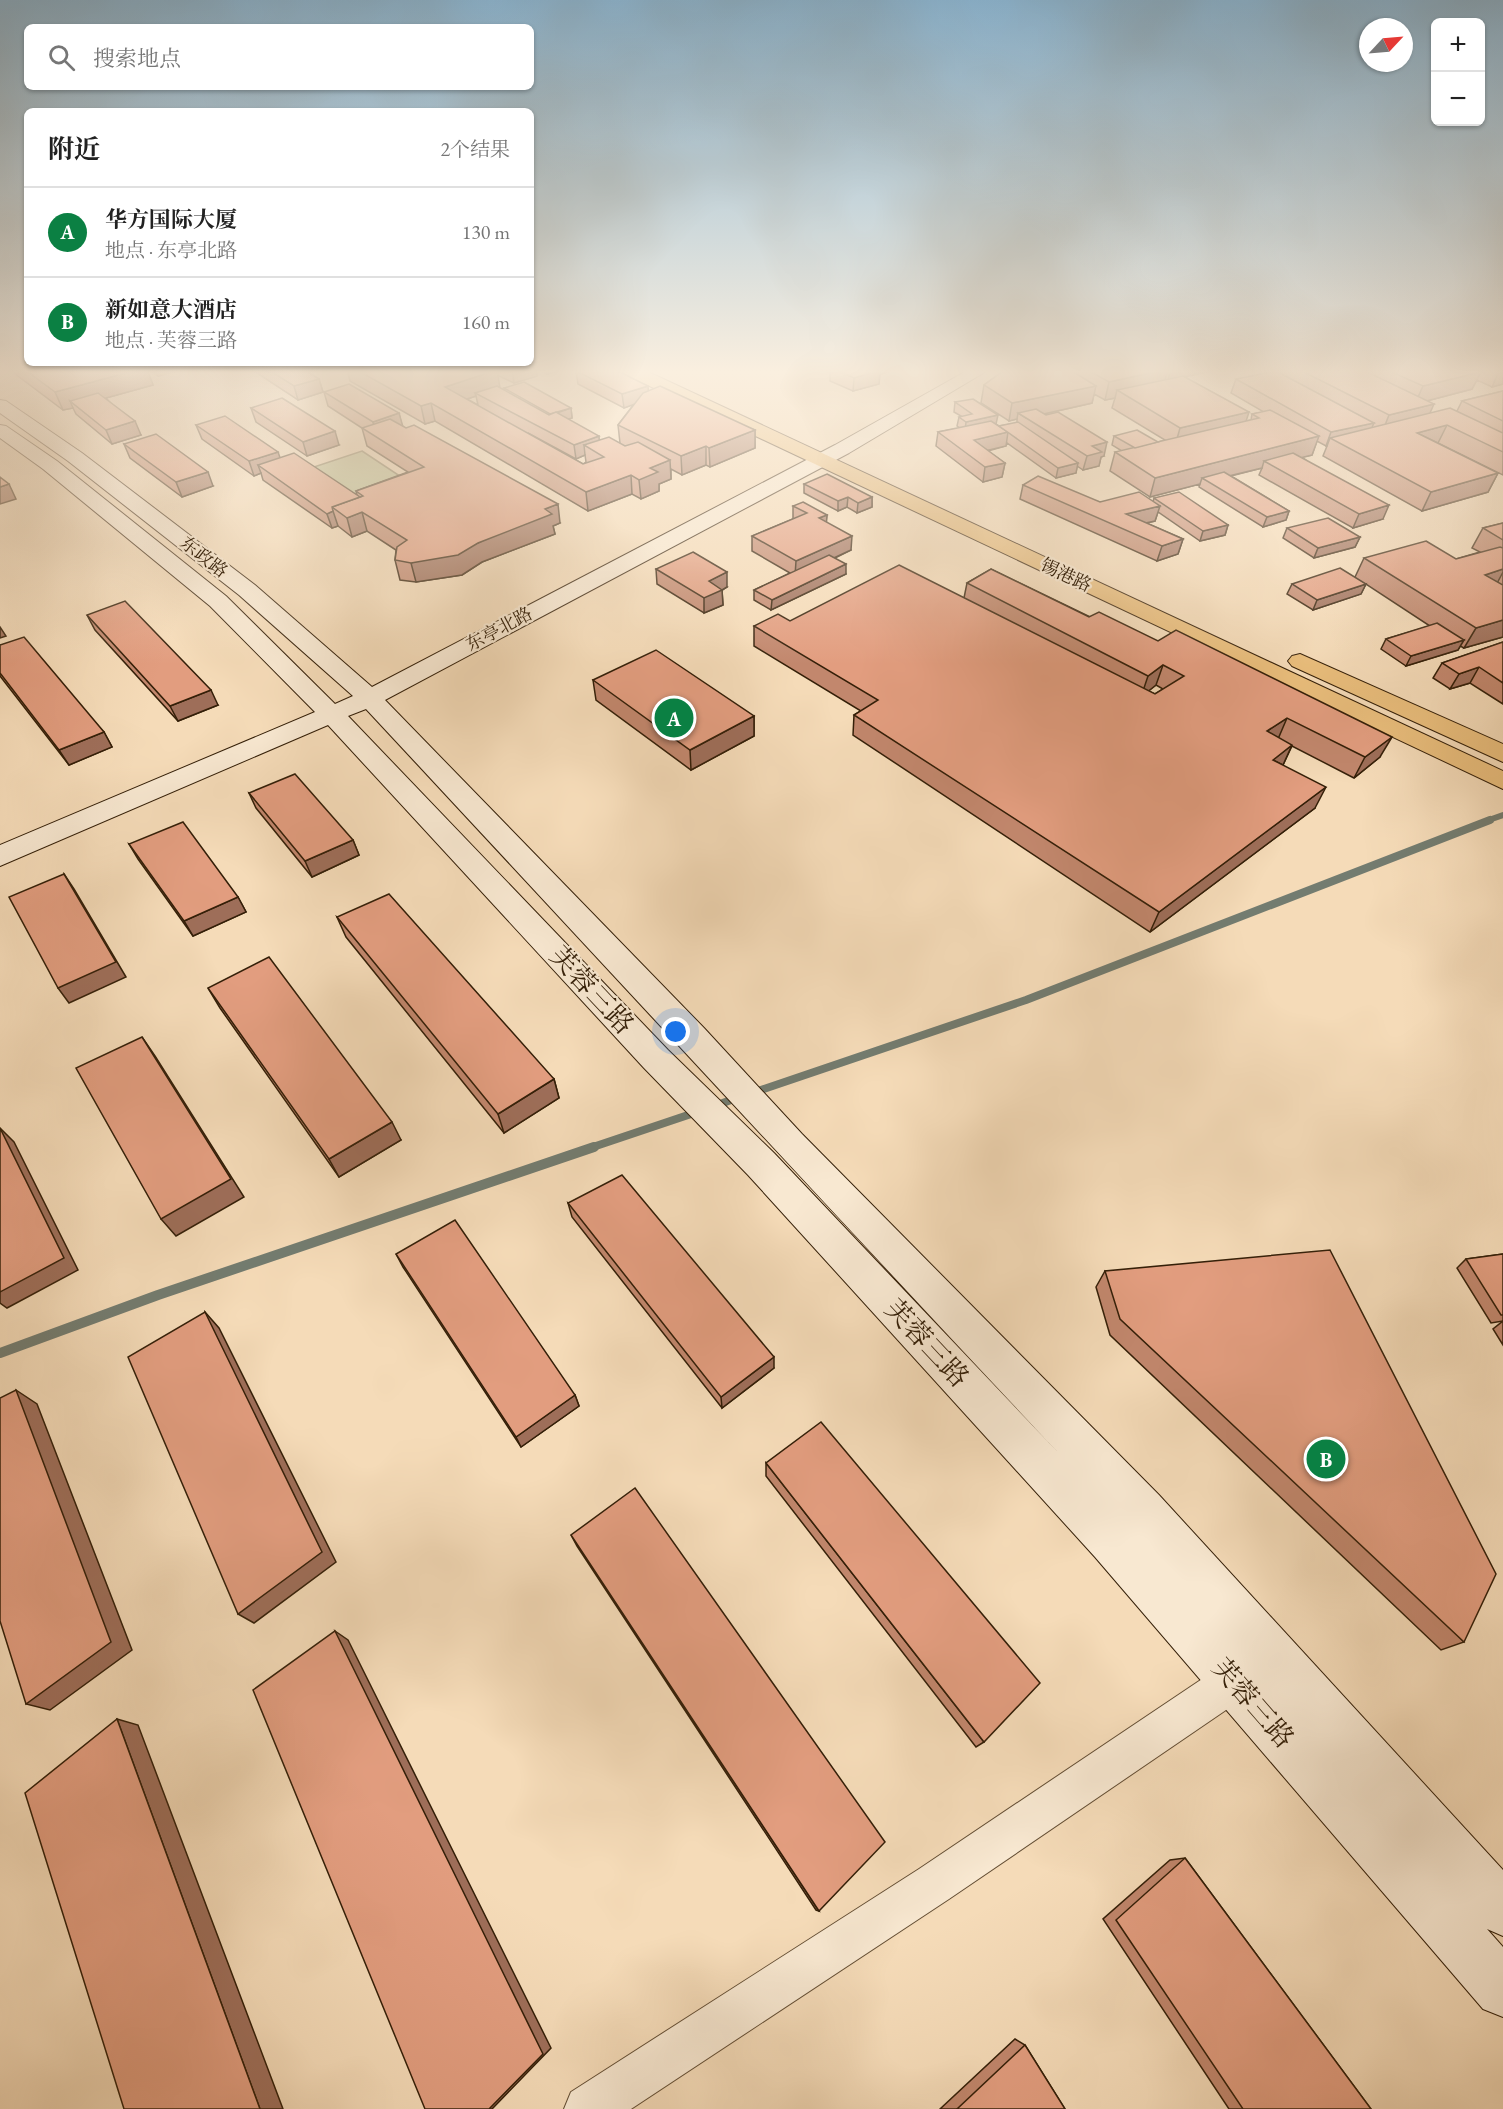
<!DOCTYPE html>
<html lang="zh">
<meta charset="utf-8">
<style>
:root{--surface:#fff;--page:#f2f2f2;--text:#222;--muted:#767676;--line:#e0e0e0;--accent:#0b8043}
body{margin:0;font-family:"EB Garamond","Noto Serif SC",serif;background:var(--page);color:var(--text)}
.controls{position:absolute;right:18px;top:18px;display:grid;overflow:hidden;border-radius:9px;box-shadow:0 2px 4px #0004}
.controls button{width:54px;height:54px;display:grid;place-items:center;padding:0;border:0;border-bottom:2px solid var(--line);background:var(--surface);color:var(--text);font:30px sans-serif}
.compass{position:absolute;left:1359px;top:18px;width:54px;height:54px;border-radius:50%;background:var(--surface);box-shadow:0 2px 4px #0004;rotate:64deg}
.you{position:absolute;left:676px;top:1032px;width:21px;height:21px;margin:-15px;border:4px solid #fff;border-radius:50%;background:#1a73e8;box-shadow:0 0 0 9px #1a73e833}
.badge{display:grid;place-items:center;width:39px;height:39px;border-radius:50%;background:var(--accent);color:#fff;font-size:20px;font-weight:700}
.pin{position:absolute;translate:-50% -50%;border:3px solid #fff;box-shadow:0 2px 6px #0006}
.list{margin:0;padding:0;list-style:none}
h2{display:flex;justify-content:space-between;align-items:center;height:78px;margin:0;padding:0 24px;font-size:26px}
h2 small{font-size:20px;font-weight:400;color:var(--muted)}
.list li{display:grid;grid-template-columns:39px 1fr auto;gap:18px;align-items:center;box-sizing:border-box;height:90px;padding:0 24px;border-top:2px solid var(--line)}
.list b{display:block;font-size:22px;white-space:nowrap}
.list p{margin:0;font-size:20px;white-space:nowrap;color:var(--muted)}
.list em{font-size:20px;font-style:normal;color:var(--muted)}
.icon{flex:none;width:33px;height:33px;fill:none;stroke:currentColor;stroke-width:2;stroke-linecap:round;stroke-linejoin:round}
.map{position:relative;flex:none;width:1503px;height:2109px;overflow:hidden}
.search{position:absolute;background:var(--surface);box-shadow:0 2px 4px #0004;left:24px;top:24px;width:510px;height:66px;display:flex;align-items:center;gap:15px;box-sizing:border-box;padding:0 21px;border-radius:9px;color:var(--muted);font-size:22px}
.panel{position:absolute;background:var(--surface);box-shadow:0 2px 4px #0004;left:24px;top:108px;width:510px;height:258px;border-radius:9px}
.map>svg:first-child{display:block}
</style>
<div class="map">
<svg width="1503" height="2109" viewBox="0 0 1503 2109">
<rect width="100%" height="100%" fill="#f5dbb8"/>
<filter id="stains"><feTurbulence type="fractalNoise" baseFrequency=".00333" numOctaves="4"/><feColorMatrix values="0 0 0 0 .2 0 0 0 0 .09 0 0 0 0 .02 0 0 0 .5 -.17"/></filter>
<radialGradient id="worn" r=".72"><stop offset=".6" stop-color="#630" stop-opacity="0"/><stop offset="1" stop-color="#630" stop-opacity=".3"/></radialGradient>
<!-- green -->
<path fill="#bac190" stroke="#77704c" stroke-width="1.5" d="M362 451 418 488 369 505 314 467Z"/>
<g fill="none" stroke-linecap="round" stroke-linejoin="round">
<!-- stream-far2 -->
<path stroke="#737c70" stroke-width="6" d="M1486 821 1503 815"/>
<!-- stream-far1 -->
<g stroke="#737c70" stroke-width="8">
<path d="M752 1093 1026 1000 1490 820"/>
<path d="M712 1107 739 1097"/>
<path d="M590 1148 700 1111"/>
</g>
<!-- stream -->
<path stroke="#737c70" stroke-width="10" d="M0 1353 158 1295 594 1147"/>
<!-- minor casing -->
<g stroke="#644e34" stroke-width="2">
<path id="minor" d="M1234 1661 1248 1667 1254 1681 1248 1695 949 1899 631 2109H564L571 2092 919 1869 1220 1667Z"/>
</g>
<!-- secondary casing -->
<g stroke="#341f08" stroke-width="2">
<path id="secondary" d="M970 369H990L849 453 385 700 704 1028 802 1134 1159 1495 1503 1870V1936L1487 1929 1503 1947V2017L1483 2009 1095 1557 748 1175 644 1068 328 725 0 866V845L315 712 210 606 43 469 0 438V425L6 426 57 461 226 596 335 704 353 696 239 595 68 461 0 413V400L6 401 82 453 255 585 372 687 835 445ZM366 709C600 960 832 1212 1067 1462L774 1153 668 1050 348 716Z"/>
</g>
<!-- primary casing -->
<g stroke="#341f08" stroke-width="2">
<g id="primary">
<path d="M620 369H642L1503 771V789L622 373Z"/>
<path d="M1300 654 1503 744V762L1292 666 1288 661 1292 656Z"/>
</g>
</g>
<!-- minor -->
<use href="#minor" fill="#f8e8d1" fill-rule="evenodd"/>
<!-- secondary -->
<use href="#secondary" fill="#f8e8d1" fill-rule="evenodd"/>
<!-- primary -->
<use href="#primary" fill="#eabe7c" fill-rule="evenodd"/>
</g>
<!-- wall -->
<g fill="#c2876d" stroke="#341f08" stroke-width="1.5" fill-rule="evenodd">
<path d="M13 369H147L153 385 106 398 141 435 112 444 76 414 73 408 63 410 14 373Z"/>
<path d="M147 369H183L158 376Z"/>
<path d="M251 369H303L319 379 323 392 298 400Z"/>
<path d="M347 369H536L537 376 514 383 497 375 499 388 504 390V388L571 408 572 418 568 419 599 440 620 443 618 425 634 404 624 408 578 384 576 371 648 391 755 430V448L710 467 706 465 682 475 671 469V479L659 484V491L641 499 632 494 588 511 435 421 425 424 350 381ZM476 396 478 405 467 399ZM528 433 576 459 585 455 586 462 583 464Z"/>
<path d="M537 369H565L547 374Z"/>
<path d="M830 369H895L881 374H880L879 384 853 391 830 381Z"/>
<path d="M1006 369H1219L1185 377 1246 421 1251 420 1252 414 1264 412 1231 393 1236 379 1281 374 1283 369H1503V384L1492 387 1477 380 1472 389 1427 401 1430 413 1457 411 1462 401 1503 391V475L1438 443 1498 473 1488 492 1422 511 1323 456 1327 446H1326L1317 441 1312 455 1302 457 1383 519 1353 528 1259 475 1262 468 1231 476 1289 511 1286 520 1263 527 1199 487 1200 484 1150 497 1110 471 1115 452 1122 451 1112 445 1114 436 1158 442 1165 440 1112 408 1115 398 1105 400 1094 394 1092 403 1044 414 1104 456 1101 457 1099 466 1083 470 1077 466 1076 473 1056 478 1007 443 1006 446 988 451 1005 463 1002 477 983 482 936 446 938 432 960 428 957 426 959 417 961 416 954 412 955 402 999 426 1017 423V419L1009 421 981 403 984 385Z"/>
<path d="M324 392 399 413 402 426 560 523 553 526 555 534 482 562 462 575 416 582 400 580 395 560 396 550 367 531 352 537 338 526 332 528 263 480 261 473 254 476 202 439 196 425 280 458 357 495 356 491 408 472 367 446 362 428 328 406Z"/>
<path d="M251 408 339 445 307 456 256 422Z"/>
<path d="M124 444 213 486 182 497 130 458Z"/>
<path d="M804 484 872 497V507L857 513 847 507 838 511 804 493Z"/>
<path d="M1023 485 1100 502H1153L1154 498 1228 525 1225 535 1200 541 1158 512 1155 521 1146 523 1183 539 1178 554 1157 561 1020 499Z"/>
<path d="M793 506 827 515 826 522 851 550 835 558 846 574 771 610 754 600V590L790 573 752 551V536L793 519Z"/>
<path d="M1503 523V637L1464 648 1460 646 1458 650 1406 666 1381 649 1386 639 1430 626 1366 584 1361 594 1313 610 1287 594 1292 584 1355 577 1364 558 1456 559 1480 552 1472 548 1483 528Z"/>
<path d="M1287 528 1360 537 1355 547 1314 558 1283 538Z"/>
<path d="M656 569 727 587 722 590 723 605 704 613 657 584Z"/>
<path d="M991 569 1380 757 1354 778 1292 746 1283 765 1315 808 1150 932 853 735 854 715 861 711 754 646V626L964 598 967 583ZM1156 685 1163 689 1155 694 1148 691Z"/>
<path d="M87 615 218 705 178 721 95 630Z"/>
<path d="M1503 642V704L1470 683 1450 689 1433 678 1442 663Z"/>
<path d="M0 645 104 732 112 747 69 765 0 676Z"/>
<path d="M593 680 754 716V736L691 770 596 700Z"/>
<path d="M249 793 353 840 359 855 312 877 256 808Z"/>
<path d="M129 844 238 897 246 912 193 936 138 859Z"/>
<path d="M337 917 554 1079 559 1098 504 1133 346 937Z"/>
<path d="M208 988 401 1140 339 1177 220 1008Z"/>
<path d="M568 1203 774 1368 722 1408 572 1217Z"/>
<path d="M396 1254 575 1395 579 1406 521 1447 403 1267Z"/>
<path d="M1503 1254V1321L1491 1323 1457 1268 1466 1259Z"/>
<path d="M1105 1271 1464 1642 1441 1650 1110 1335 1096 1287Z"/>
<path d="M1503 1321V1345L1493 1329Z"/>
<path d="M766 1463 984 1742 976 1747 766 1476Z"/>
<path d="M571 1535 819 1911 816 1910 577 1546Z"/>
<path d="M1185 1858 1371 2109H1229L1103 1919 1170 1860Z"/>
<path d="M1015 2039 1025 2045 1065 2109H940Z"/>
</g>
<!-- shaded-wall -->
<g fill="#9e6e59" stroke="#341f08" stroke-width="1.5">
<path d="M141 369H147L153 385 77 406 70 401 73 408 63 410 55 392Z"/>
<path d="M155 369H183L158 376Z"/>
<path d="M512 369H536L537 376 514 383Z"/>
<path d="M546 369H565L547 374Z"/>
<path d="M881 369H895L881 374Z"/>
<path d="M1168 369 1163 387 1117 390 1115 398 1105 400 1109 382Z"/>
<path d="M1171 369H1219L1168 380Z"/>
<path d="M1500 369H1503V384L1492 387Z"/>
<path d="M497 370 500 388 475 393 476 396 449 405 445 387Z"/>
<path d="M880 370 879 384 853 391 854 378Z"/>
<path d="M1481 372 1472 389 1415 404 1423 386Z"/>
<path d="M319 379 323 392 298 400 294 386Z"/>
<path d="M648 386 649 399 624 408 622 394Z"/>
<path d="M1096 386 1092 403 1026 418 1018 413 1017 419 1009 421 1012 403Z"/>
<path d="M431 403 435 421 425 424 421 406Z"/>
<path d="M1434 404 1426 422 1382 433 1389 415Z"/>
<path d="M571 408 572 418 552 424 551 415Z"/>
<path d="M1249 412 1243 431 1175 446 1180 428Z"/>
<path d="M399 413 403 427 376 436 373 422Z"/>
<path d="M998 415 996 424 965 431 966 422Z"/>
<path d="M135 421 141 435 112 444 106 430Z"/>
<path d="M1374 423 1368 436 1330 438 1327 446H1326L1331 432Z"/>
<path d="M1447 425 1438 443 1417 433Z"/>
<path d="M755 430V448L710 467 709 448Z"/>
<path d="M335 431 339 445 307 456 303 442Z"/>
<path d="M1008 432 1006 446 972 454 974 440Z"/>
<path d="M599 436 600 450 584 445 585 455 576 459 574 445Z"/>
<path d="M1319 436 1312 455 1272 465 1264 461 1262 468 1208 481 1202 478 1200 484 1150 497 1155 478Z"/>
<path d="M1107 442 1104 456 1101 457 1099 466 1083 470 1087 456 1092 446Z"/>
<path d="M706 446V465L682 475 681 456Z"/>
<path d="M278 452 283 466 258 465 261 473 254 476 249 461Z"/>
<path d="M670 460 671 479 659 484V491L641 499 639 480 650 468Z"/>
<path d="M1005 463 1002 477 983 482 985 467Z"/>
<path d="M1078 463 1076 473 1056 478 1058 468Z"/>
<path d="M208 472 213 486 182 497 176 482Z"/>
<path d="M1498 473 1488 492 1422 511 1431 492Z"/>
<path d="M631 475 632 494 588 511 586 492Z"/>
<path d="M9 484 16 499 0 504V487Z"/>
<path d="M848 497 847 507 838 511V501Z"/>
<path d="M872 497V507L857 513 858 503Z"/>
<path d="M558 504 560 523 553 526 555 534 482 562 462 575 416 582 411 563 478 543 545 509Z"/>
<path d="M1389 505 1383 519 1353 528 1359 514Z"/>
<path d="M1160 506 1155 521 1122 528 1126 514Z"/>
<path d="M333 511 338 526 332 528 327 514Z"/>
<path d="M1289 511 1286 520 1263 527 1267 517Z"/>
<path d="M362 512 367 531 352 537 347 518Z"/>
<path d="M827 515 826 529 819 518Z"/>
<path d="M1228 525 1225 535 1200 541 1203 531Z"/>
<path d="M852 536 851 550 795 576 796 561Z"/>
<path d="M1360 537 1355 547 1314 558 1318 548Z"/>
<path d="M1183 539 1178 554 1157 561 1162 546Z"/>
<path d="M846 564V574L771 610 772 600Z"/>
<path d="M1503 569V572L1494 589 1485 575Z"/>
<path d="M727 572V587L722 590 723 605 704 613V598L709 581Z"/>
<path d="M1366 584 1361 594 1313 610 1317 600Z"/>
<path d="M1503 620V637L1464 648 1476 628Z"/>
<path d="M0 627 6 636 0 638Z"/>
<path d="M1464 640 1458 650 1406 666 1411 656Z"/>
<path d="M1163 665 1156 685 1141 697 1148 676Z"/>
<path d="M1479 667 1470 683 1450 689 1459 674Z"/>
<path d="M211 690 218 705 178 721 170 706Z"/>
<path d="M754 716V736L691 770 690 750Z"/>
<path d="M1287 718 1278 739 1267 731Z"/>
<path d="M104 732 112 747 69 765 59 750Z"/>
<path d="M1392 737 1380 757 1354 778 1365 757Z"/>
<path d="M1292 745 1283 765 1273 760Z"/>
<path d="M1326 787 1315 808 1150 932 1159 912Z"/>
<path d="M353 840 359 855 312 877 305 861Z"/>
<path d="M64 874 74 889 126 977 69 1003 58 988Z"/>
<path d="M238 897 246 912 193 936 184 921Z"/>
<path d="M142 1037 155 1056 244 1197 176 1236 161 1219Z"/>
<path d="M554 1079 559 1098 504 1133 498 1114Z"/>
<path d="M392 1122 401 1140 339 1177 329 1159Z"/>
<path d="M0 1128 14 1142 78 1270 7 1308 0 1303Z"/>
<path d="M205 1312 219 1328 336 1562 254 1623 238 1614Z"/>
<path d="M774 1357V1368L722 1408 721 1397Z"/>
<path d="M16 1390 37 1404 132 1650 50 1710 26 1704Z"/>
<path d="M575 1395 579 1406 521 1447 516 1437Z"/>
<path d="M335 1631 348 1640 551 2048 492 2109H489Z"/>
<path d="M117 1719 138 1725 283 2109H260Z"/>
</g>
<!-- building -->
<g fill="#e29d7f" stroke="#341f08" stroke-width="1.5">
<path d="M24 369H141L55 392Z"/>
<path d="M267 369H303L319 379 294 386Z"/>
<path d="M355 369H494L497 370 445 387 583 464 604 457 584 445 609 437 625 446 638 442 670 460 650 468 658 472 639 480 631 475 586 492 431 403 421 406Z"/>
<path d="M582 369H614L648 386 622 394 576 371Z"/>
<path d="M834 369H878L880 370 854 378Z"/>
<path d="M1006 369H1069L1096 386 1012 403 984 385Z"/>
<path d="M1086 369H1168L1109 382Z"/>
<path d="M1298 369H1361L1434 404 1389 415Z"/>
<path d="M1385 369H1475L1481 372 1423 386Z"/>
<path d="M1276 371 1374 423 1331 432 1236 379Z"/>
<path d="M1183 376 1249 412 1180 428 1117 390Z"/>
<path d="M524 382 571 408 550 414 504 388Z"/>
<path d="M349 384 399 413 373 422 324 392Z"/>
<path d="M497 386 549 415 556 412 599 436 574 445 475 393Z"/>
<path d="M660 386 755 430 709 448 706 446 681 456 618 425 643 393Z"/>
<path d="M1503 391V421L1462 401Z"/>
<path d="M98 393 135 421 106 430 70 401Z"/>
<path d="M282 398 335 431 303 442 251 408Z"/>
<path d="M973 399 998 415 966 422 959 417 972 414 955 402Z"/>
<path d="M1450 408 1503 433V452L1447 425 1417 433 1498 473 1431 492 1330 438Z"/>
<path d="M1036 409 1046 415 1058 412 1107 442 1092 446 1102 452 1087 456 1018 413Z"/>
<path d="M1270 410 1319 436 1155 478 1115 452 1259 418 1252 414Z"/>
<path d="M225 416 278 452 249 461 196 425Z"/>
<path d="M390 419 406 428 414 425 558 504 545 509 552 514 478 543 458 555 411 563 395 560 397 547 407 540 362 512 347 518 332 507 363 496 356 491 424 467 362 428Z"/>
<path d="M991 421 1008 432 974 440 1005 463 985 467 938 432Z"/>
<path d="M1018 422 1078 463 1058 468 999 426Z"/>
<path d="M1137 430 1158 442 1135 448 1114 436Z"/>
<path d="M156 434 208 472 176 482 124 444Z"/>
<path d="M294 453 360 497 332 507 333 511 327 514 258 465Z"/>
<path d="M1293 453 1389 505 1359 514 1264 461Z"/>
<path d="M1224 472 1289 511 1267 517 1202 478Z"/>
<path d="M827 474 872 497 858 503 848 497 838 501 804 484Z"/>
<path d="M1038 476 1100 502 1139 492 1160 506 1126 514 1183 539 1162 546 1023 485Z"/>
<path d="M0 477 9 484 0 487Z"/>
<path d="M1179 492 1228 525 1203 531 1154 498Z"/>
<path d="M803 502 827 515 819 518 852 536 796 561 752 536 807 513 793 506Z"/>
<path d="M1328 518 1360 537 1318 548 1287 528Z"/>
<path d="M1503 523V540L1483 528Z"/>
<path d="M1426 541 1456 559 1500 547 1503 548V569L1485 575 1503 585V620L1476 628 1364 558Z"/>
<path d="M693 552 727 572 709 581 722 590 704 598 656 569Z"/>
<path d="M829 555 846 564 772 600 754 590Z"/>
<path d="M899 565 1155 694 1184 676 1163 665 1148 676 967 583 991 569 1089 617 1099 612 1158 641 1176 630 1392 737 1365 757 1287 718 1267 731 1292 745 1273 760 1326 787 1159 912 854 715 878 700 754 626 778 614 790 621Z"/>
<path d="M1340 568 1366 584 1317 600 1292 584Z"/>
<path d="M125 601 211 690 170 706 87 615Z"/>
<path d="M1437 623 1464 640 1411 656 1386 639Z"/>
<path d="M24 637 104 732 59 750 0 673V645Z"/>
<path d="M1503 642V683L1479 667 1459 674 1442 663Z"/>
<path d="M656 650 754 716 690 750 593 680Z"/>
<path d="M295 774 353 840 305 861 249 793Z"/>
<path d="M183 822 238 897 184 921 129 844Z"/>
<path d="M64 874 116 962 58 988 9 897Z"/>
<path d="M389 894 554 1079 498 1114 337 917Z"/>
<path d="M269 957 392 1122 329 1159 208 988Z"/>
<path d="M142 1037 231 1179 161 1219 76 1068Z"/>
<path d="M0 1128 64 1258 0 1292Z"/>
<path d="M622 1175 774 1357 721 1397 568 1203Z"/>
<path d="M455 1220 575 1395 516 1437 396 1254Z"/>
<path d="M1330 1250 1496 1574 1464 1642 1120 1319 1105 1271Z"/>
<path d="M1503 1254V1315H1501L1466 1259Z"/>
<path d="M205 1312 322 1552 238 1614 128 1357Z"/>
<path d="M16 1390 111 1642 26 1704 0 1621V1398Z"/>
<path d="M821 1422 1040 1683 984 1742 766 1463Z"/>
<path d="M635 1488 885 1842 819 1911 571 1535Z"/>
<path d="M335 1631 543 2054 489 2109H425L253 1690Z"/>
<path d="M117 1719 260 2109H124L25 1793Z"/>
<path d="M1185 1858 1371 2109H1243L1116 1920Z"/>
<path d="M1025 2045 1065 2109H957Z"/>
</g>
<!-- sky -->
<linearGradient id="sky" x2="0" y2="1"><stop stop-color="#8ab6d4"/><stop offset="0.56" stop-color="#faefdf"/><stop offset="1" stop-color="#faefdf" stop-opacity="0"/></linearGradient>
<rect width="1503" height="664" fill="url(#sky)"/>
<g text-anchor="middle" stroke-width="4.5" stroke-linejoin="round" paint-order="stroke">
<!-- far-street labels -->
<g font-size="18" fill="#341f08" stroke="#f8e8d1">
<text transform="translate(204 557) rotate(38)" y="6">东政路</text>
<text transform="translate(1066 575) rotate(25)" y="6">锡港路</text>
<text transform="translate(499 629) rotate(-28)" y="6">东亭北路</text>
</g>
<!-- near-street labels -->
<g font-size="27" fill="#341f08" stroke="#f8e8d1">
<text transform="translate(592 990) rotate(47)" y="9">芙蓉三路</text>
<text transform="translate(927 1343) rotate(47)" y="9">芙蓉三路</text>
<text transform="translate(1253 1703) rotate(49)" y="9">芙蓉三路</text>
</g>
</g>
<rect width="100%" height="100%" filter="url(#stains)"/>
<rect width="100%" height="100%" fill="url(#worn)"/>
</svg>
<div class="controls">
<button>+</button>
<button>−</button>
</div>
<svg class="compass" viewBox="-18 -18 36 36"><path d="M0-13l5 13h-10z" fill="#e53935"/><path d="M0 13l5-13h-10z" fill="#767676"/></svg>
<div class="you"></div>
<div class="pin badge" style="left:674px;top:718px">A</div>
<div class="pin badge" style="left:1326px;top:1459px">B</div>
<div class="search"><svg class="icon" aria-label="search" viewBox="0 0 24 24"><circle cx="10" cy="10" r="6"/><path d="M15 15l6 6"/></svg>搜索地点</div>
<section class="panel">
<h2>附近<small>2个结果</small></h2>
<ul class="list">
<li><span class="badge">A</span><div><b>华方国际大厦</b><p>地点 · 东亭北路</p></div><em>130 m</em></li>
<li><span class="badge">B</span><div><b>新如意大酒店</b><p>地点 · 芙蓉三路</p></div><em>160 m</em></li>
</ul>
</section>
</div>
